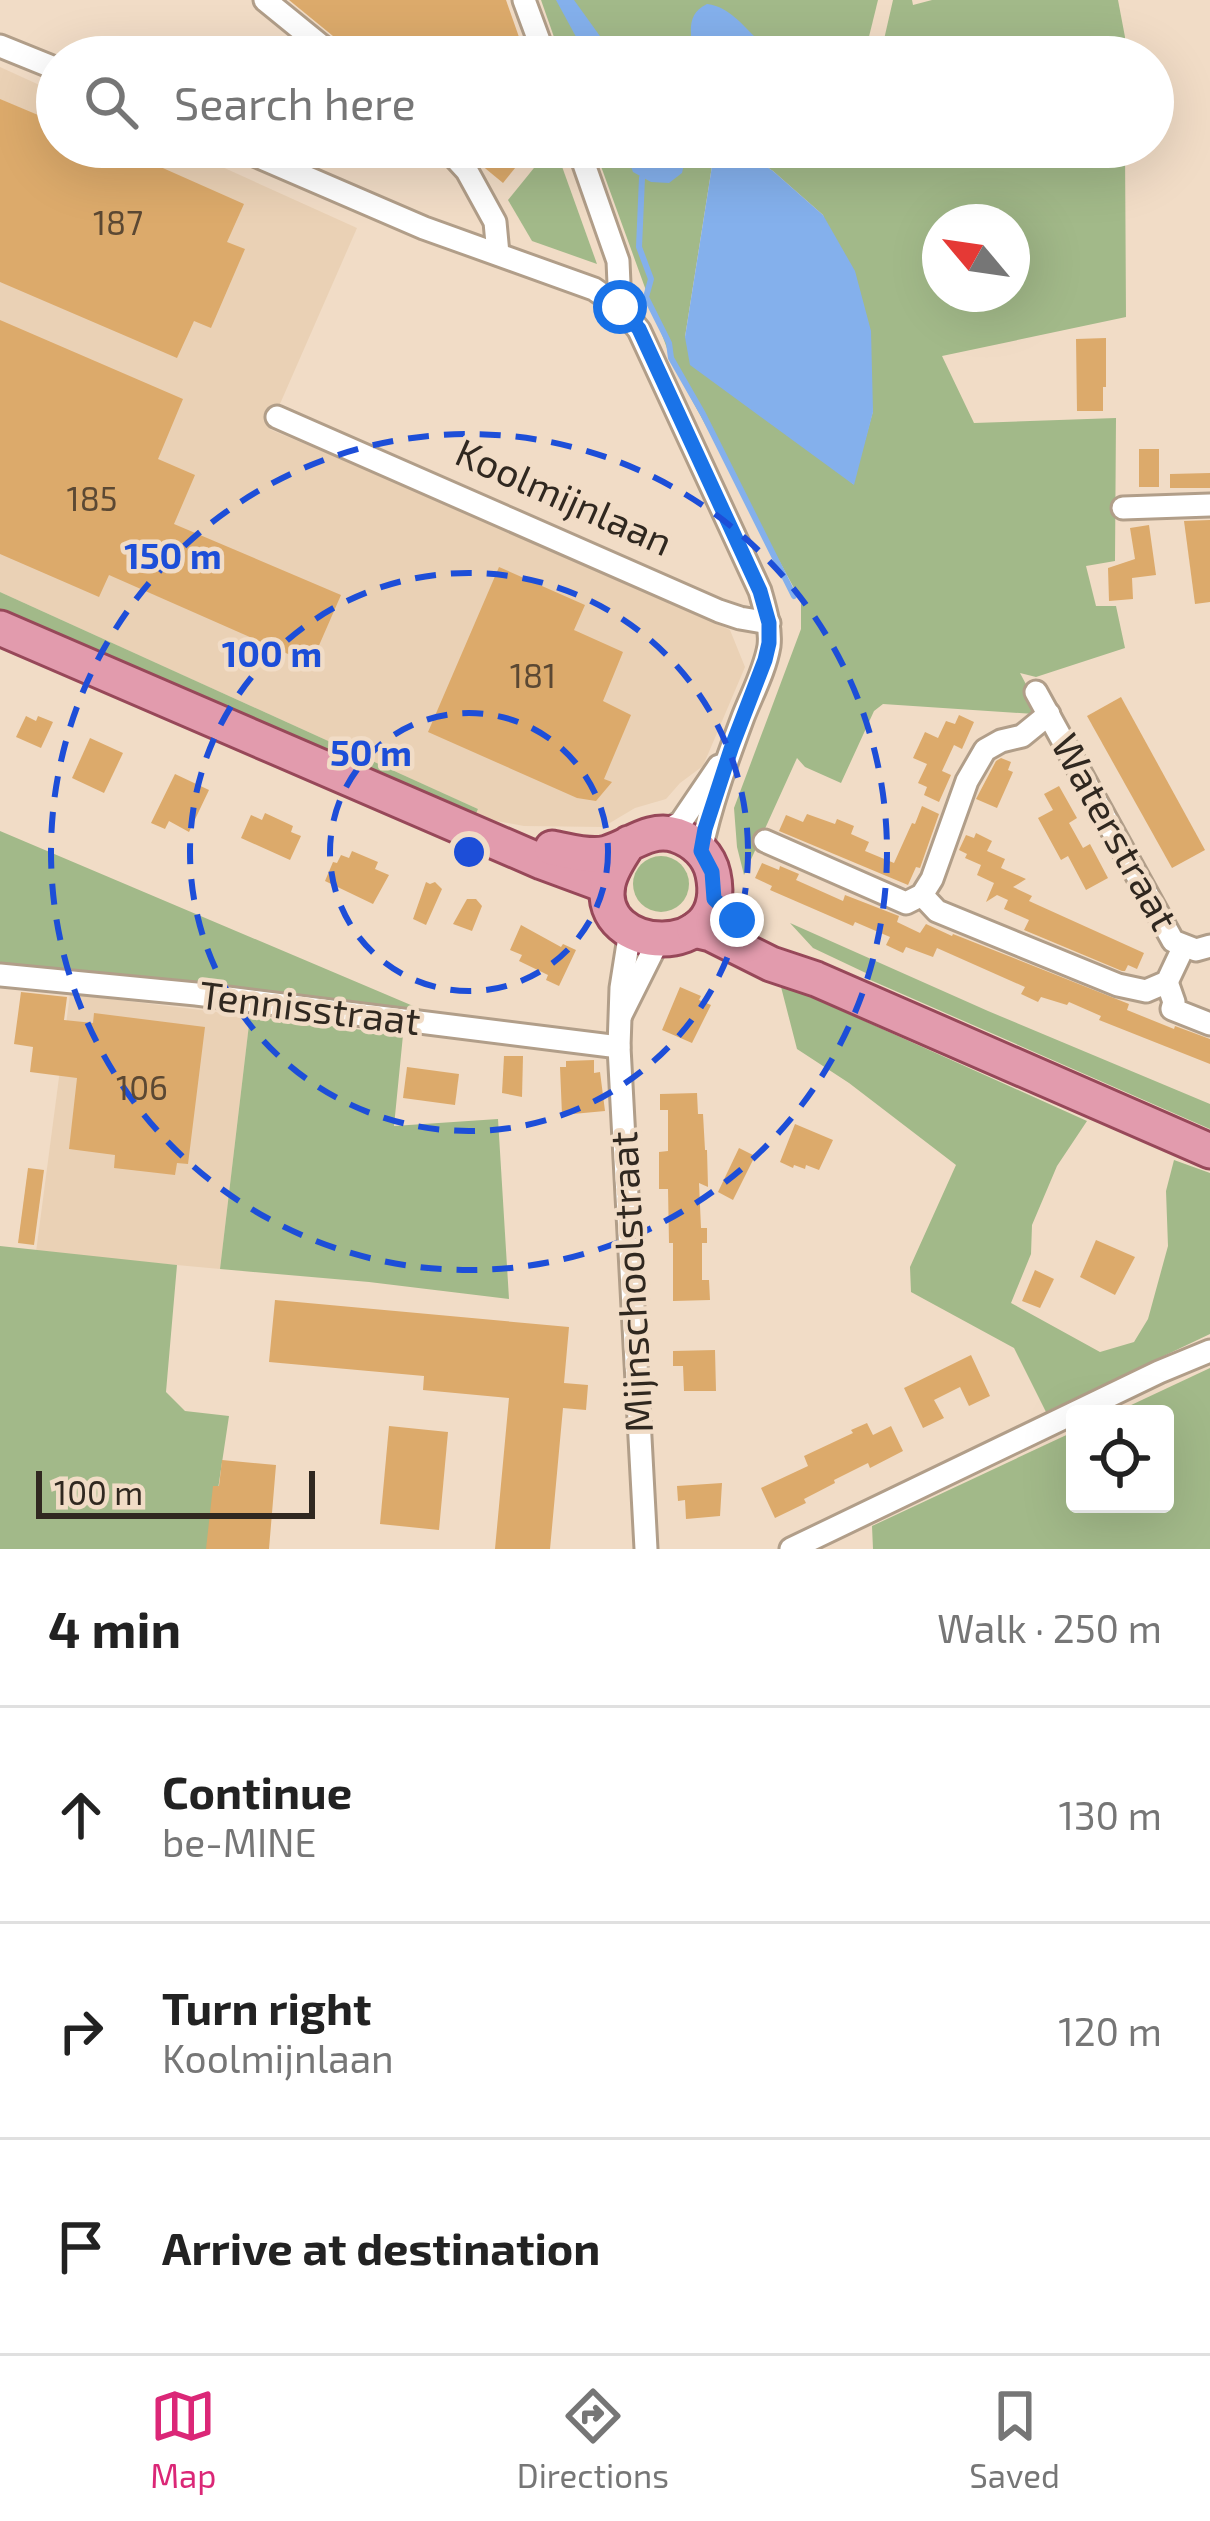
<!DOCTYPE html>
<meta charset="utf-8">
<style>
:root{--surface:#fff;--page:#f6f6f6;--text:#222;--muted:#767676;--line:#e0e0e0;--accent:#db2777}
body{margin:0;font-family:"Exo 2",sans-serif;background:var(--page);color:var(--text)}
.controls{position:absolute;right:36px;bottom:36px;display:grid;overflow:hidden;border-radius:12px;box-shadow:0 12px 48px #0002}
.controls button{width:108px;height:108px;display:grid;place-items:center;padding:0;border:0;border-bottom:3px solid var(--line);background:var(--surface);color:var(--text);font:60px sans-serif}
.compass{position:absolute;left:922px;top:204px;width:108px;height:108px;border-radius:50%;background:var(--surface);box-shadow:0 12px 48px #0002;rotate:299deg}
.scale{position:absolute;left:36px;bottom:30px;width:279px;box-sizing:border-box;padding-left:12px;border:6px solid #302820;border-top:0;font-size:33px;line-height:42px;white-space:nowrap;color:#302820;-webkit-text-stroke:9px #f1dcc6;paint-order:stroke}
.stop{position:absolute;width:36px;height:36px;margin:-27px;border:9px solid #1a73e8;border-radius:50%;background:#fff}
.stop.end{background:#1a73e8;border-color:#fff;box-shadow:0 3px 12px #0008}
.list{margin:0;padding:0;list-style:none}
h2{display:flex;justify-content:space-between;align-items:center;height:156px;margin:0;padding:0 48px;font-size:51px}
h2 small{font-size:39px;font-weight:400;color:var(--muted)}
.list li{display:grid;grid-template-columns:78px 1fr auto;gap:36px;align-items:center;box-sizing:border-box;height:216px;padding:0 48px;border-top:3px solid var(--line)}
.list b{display:block;font-size:45px;white-space:nowrap}
.list p{margin:0;font-size:39px;white-space:nowrap;color:var(--muted)}
.list em{font-size:39px;font-style:normal;color:var(--muted)}
.icon{flex:none;width:66px;height:66px;fill:none;stroke:currentColor;stroke-width:2;stroke-linecap:round;stroke-linejoin:round}
.map{position:relative;flex:none;width:1210px;height:1549px;overflow:hidden}
.search{position:absolute;background:var(--surface);box-shadow:0 12px 48px #0002;left:36px;right:36px;top:36px;height:132px;display:flex;align-items:center;gap:30px;box-sizing:border-box;padding:0 42px;border-radius:66px;color:var(--muted);font-size:45px}
.sheet{height:804px;background:var(--surface)}
nav{display:flex;justify-content:space-around;align-items:center;box-sizing:border-box;height:168px;border-top:3px solid var(--line);background:var(--surface);font-size:33px;color:var(--muted)}
nav a{display:grid;justify-items:center;gap:6px}
nav .on{color:var(--accent)}
.map>svg:first-child{display:block}
</style>
<div class="map">
<svg width="1210" height="1549" viewBox="0 0 1210 1549">
<rect width="100%" height="100%" fill="#f1dcc6"/>
<!-- built -->
<g fill="#ead1b5">
<path d="M0 67 57 93V147H178L357 228 269 429 498 524 730 630 745 667 703 766 680 783 666 799 635 808 603 827 524 826 475 817 478 809 0 592Z"/>
<path d="M70 994 250 1016 220 1269 36 1252Z"/>
</g>
<!-- green -->
<g fill="#a2b989" fill-rule="evenodd">
<path d="M541 0H878L864 57H561Z"/>
<path d="M893 0H912L913 5 932 0H1118L1125 37V57H880Z"/>
<path d="M551 147H555L597 264 532 241 508 200Z"/>
<path d="M594 147H715L685 337 853 484 873 411 823 215 773 171 737 147H1125L1126 317 942 356 974 423 1116 418 1115 561 1086 566 1096 606H1116L1125 648 1036 677 1020 673 1037 705 1034 714 883 704 874 711 841 783 805 767 797 758 744 875 737 847 734 808 801 629V601L673 365ZM940 222H1012V294H940Z"/>
<path d="M0 592 478 809 475 816 0 610Z"/>
<path d="M0 831 425 1011 143 976 0 963Z"/>
<circle cx="661" cy="884" r="28"/>
<path d="M790 923 988 1011 1210 1104V1129L868 979V974L813 948Z"/>
<path d="M780 983 1087 1121 1057 1166 1032 1225 1031 1254 1011 1303 1100 1352 1134 1342 1148 1319 1168 1246 1166 1191 1174 1160 1210 1173V1334L1046 1412 1014 1348 911 1292 910 1267 956 1165 849 1083 797 1049Z"/>
<path d="M250 1016 403 1035 394 1126 498 1119 509 1299 369 1282 220 1269Z"/>
<path d="M0 1246 177 1265 166 1392 185 1411 229 1416 209 1549H0Z"/>
<path d="M1210 1368V1549H873L872 1526 1075 1431V1504H1165V1414H1112Z"/>
</g>
<!-- water -->
<g fill="#84b0ec">
<path d="M556 0H574L615 57H587Z"/>
<path d="M707 4C740 8 752 46 785 57H693C692 36 684 15 707 4Z"/>
<path d="M624 147H688L682 173 669 183 651 182 633 172Z"/>
<path d="M715 147H737L773 171 823 215 855 271 871 331 873 412 854 485 690 365 685 337Z"/>
</g>
<g fill="none" stroke-linecap="round" stroke-linejoin="round">
<!-- stream -->
<path stroke="#84b0ec" stroke-width="6" d="M642 178 639 247 651 279 646 297 669 343 671 358 703 414 794 596"/>
</g>
<!-- building -->
<g fill="#dcaa6b">
<path d="M289 0H506L526 57H350L344 45Z"/>
<path d="M0 99 57 123V147H141L151 152 147 161 244 204 227 242 245 249 211 328 194 321 177 358 0 282Z"/>
<path d="M465 147H532L503 183 480 164Z"/>
<path d="M0 320 183 399 158 459 195 475 174 524 341 595 317 650 320 661 313 665 109 575 99 597 0 554Z"/>
<path d="M1106 338V387H1103V411H1077L1076 339Z"/>
<rect x="1139" y="449" width="20" height="38"/>
<path d="M1210 473V488H1170V474Z"/>
<path d="M1210 520V602L1195 604 1184 521Z"/>
<path d="M1149 525 1156 575 1132 578 1133 599 1109 601 1108 568 1135 559 1130 528Z"/>
<path d="M499 567 585 605 574 630 623 652 603 701 631 715 604 779 612 782 596 801 577 798 428 732Z"/>
<path d="M1121 697 1205 850 1172 868 1087 716Z"/>
<path d="M959 715 974 722 962 749 954 745 942 771 951 775 939 802 924 795 927 787 918 783 927 764 913 758 925 732 938 738 946 721 955 724Z"/>
<path d="M26 716 36 721 38 716 53 722 41 748 16 737Z"/>
<path d="M90 738 123 753 104 793 72 778Z"/>
<path d="M1001 758 1011 762 1008 770 1013 772 997 808 976 799 996 761Z"/>
<path d="M175 774 209 790 189 832 169 821 165 829 151 823Z"/>
<path d="M1059 786 1077 818 1069 823 1083 848 1090 844 1108 878 1086 890 1068 856 1061 860 1038 818 1053 810 1044 794Z"/>
<path d="M922 806 939 814 920 868 916 867 908 885 779 831 786 815 803 822 807 814 835 824 837 819 854 826 851 834 869 842 865 851 894 863 912 823 915 824Z"/>
<path d="M265 813 293 826 291 832 301 836 290 860 241 838 251 815 262 820Z"/>
<path d="M976 833 992 841 987 851 1005 859 1001 868 1026 879 1013 887 1032 896 1029 901 1144 953 1137 969 1128 965 1125 971H1122L1024 930 1029 920 1004 909 1008 900 997 895 986 902 994 883 977 875 981 865 965 858 967 854 959 850 966 835 974 838Z"/>
<path d="M352 851 378 862 375 869 389 875 373 904 325 881 333 862 337 863 341 855 349 858Z"/>
<path d="M762 863 779 870 780 866 799 874 796 880 843 901 845 895 899 916 897 922 920 933 926 924 952 936 953 934 1129 1004 1127 1010 1174 1029 1175 1026 1210 1039V1064L1099 1020 1101 1016 1069 1002 1067 1005 1041 997 1038 1002 1021 994 1025 987 937 948 933 957 906 947 903 953 886 945 890 937 855 922 853 926 770 890 772 886 755 878Z"/>
<path d="M426 882 430 884 435 882 442 889 426 925 413 919Z"/>
<path d="M467 899H476L482 906 472 931 453 924Z"/>
<path d="M521 925 561 947 563 944 576 950 559 986 546 980 548 975 519 961 522 955 510 950Z"/>
<path d="M680 987 701 996 699 1000 711 1005 692 1043 662 1030Z"/>
<path d="M21 992 67 997 64 1020 93 1023 94 1013 205 1027 188 1164 177 1163 175 1175 114 1168 115 1155 69 1149 77 1078 30 1072 33 1047 14 1044Z"/>
<path d="M504 1056H523L522 1097 502 1093Z"/>
<path d="M594 1060V1073L600 1072 605 1111 562 1115 560 1067H566V1061Z"/>
<path d="M407 1067 459 1074 455 1105 403 1098Z"/>
<path d="M697 1093 698 1114H703L705 1150H707L708 1187 699 1183 701 1228H707V1243H702V1280H709L710 1300 673 1301V1243H669L668 1189H659V1152L668 1151V1110H660V1094Z"/>
<path d="M795 1124 833 1140 819 1170 806 1165 805 1169 794 1165 793 1168 780 1162Z"/>
<path d="M739 1148 755 1156 733 1200 718 1192Z"/>
<path d="M28 1168 44 1170 34 1245 18 1243Z"/>
<path d="M1096 1240 1135 1257 1115 1295 1080 1277Z"/>
<path d="M1035 1270 1054 1279 1040 1308 1022 1301Z"/>
<path d="M275 1300 569 1327 564 1383 588 1385 586 1410 563 1408 550 1549H495L509 1398 423 1390 424 1376 269 1362Z"/>
<path d="M715 1350 716 1391H684L683 1366H673V1351Z"/>
<path d="M971 1355 990 1396 969 1406 960 1387 934 1400 944 1418 923 1428 904 1388Z"/>
<path d="M867 1423 873 1435 891 1426 903 1451 870 1468 868 1463 834 1480 835 1483 804 1499 806 1503 775 1518 761 1488 808 1466 804 1456 853 1433 851 1430Z"/>
<path d="M389 1426 448 1432 439 1530 380 1524Z"/>
<path d="M222 1460 276 1465 269 1549H206L213 1486H219Z"/>
<path d="M722 1483 720 1516 686 1519 685 1500 678 1501 677 1486Z"/>
</g>
<g fill="none" stroke-linecap="round" stroke-linejoin="round">
<!-- minor casing -->
<g stroke="#b19e89" stroke-width="27">
<g id="minor">
<path d="M265 0 335 57"/>
<path d="M524 0 545 57"/>
<path d="M0 46 57 69"/>
<path d="M236 147 424 228 594 289 620 307 639 330 760 591C765 609 771 628 769 646 765 670 752 694 743 717 727 760 710 806 701 851"/>
<path d="M445 147 467 171 495 222 498 254"/>
<path d="M578 147 618 261 620 307"/>
<path d="M277 417 719 611 740 618 769 623"/>
<path d="M1123 508 1210 505"/>
<path d="M1036 692 1173 941 1196 950 1210 946"/>
<path d="M665 832 681 822 719 766"/>
<path d="M765 841 906 903 922 895 932 879 967 781 985 750 1001 741 1022 736 1049 714"/>
<path d="M922 895 937 911 1118 985 1146 991 1167 982 1184 946"/>
<path d="M630 931 621 988 619 1047 646 1549"/>
<path d="M0 975 196 994 619 1047"/>
<path d="M1167 982 1174 1002 1172 1009 1210 1024"/>
<path d="M621 1015 658 941"/>
<path d="M791 1549 1159 1372 1210 1351"/>
</g>
</g>
<!-- primary casing -->
<g stroke="#974859" stroke-width="39">
<g id="primary">
<path d="M0 628 542 862 607 886"/>
<path d="M552 848C569 851 591 858 607 853 631 846 649 827 676 835 694 841 709 855 713 874 732 963 594 955 608 884 611 869 621 855 629 843"/>
<path d="M694 930 711 934 771 964 816 979 1210 1151"/>
</g>
</g>
<!-- minor -->
<use href="#minor" stroke="#fff" stroke-width="21"/>
<!-- primary -->
<use href="#primary" stroke="#e29bad" stroke-width="33"/>
</g>
<g fill="none" stroke-linecap="round" stroke-linejoin="round">
<!-- route -->
<path stroke="#1a73e8" stroke-width="15" d="M620 307 639 329 760 591 769 623V643L765 660 732 746 705 829 701 851 712 872 714 899 737 920"/>
</g>
<!-- distance rings -->
<g fill="none" stroke="#1d4ed8" stroke-width="6" stroke-dasharray="21 15">
<circle cx="469" cy="852" r="139"/>
<circle cx="469" cy="852" r="279"/>
<circle cx="469" cy="852" r="418"/>
</g>
<g text-anchor="middle" stroke-width="9" stroke-linejoin="round" paint-order="stroke">
<!-- number labels -->
<g font-size="33" fill="#5b4833">
<text x="118" y="235">187</text>
<text x="92" y="511">185</text>
<text x="533" y="688">181</text>
<text x="142" y="1100">106</text>
</g>
<!-- street labels -->
<g font-size="39" fill="#302820" stroke="#f1dcc6">
<text transform="translate(564 497) rotate(24)" y="14">Koolmijnlaan</text>
<text transform="translate(1115 832) rotate(61)" y="14">Waterstraat</text>
<text transform="translate(310 1008) rotate(7)" y="14">Tennisstraat</text>
<text transform="translate(631 1282) rotate(-93)" y="14">Mijnschoolstraat</text>
</g>
</g>
<circle cx="469" cy="852" r="18" fill="#1d4ed8" stroke="#f1dcc6" stroke-width="6"/>
<g font-size="36" text-anchor="middle" font-weight="bold" fill="#1d4ed8" stroke="#f1dcc6" stroke-width="9" stroke-linejoin="round" paint-order="stroke">
<text x="173" y="569">150 m</text>
<text x="272" y="667">100 m</text>
<text x="371" y="766">50 m</text>
</g>
</svg>
<div class="controls">
<button><svg class="icon" aria-label="locate" viewBox="0 0 24 24"><circle cx="12" cy="12" r="6"/><path d="M12 2v4M12 18v4M2 12h4M18 12h4"/></svg></button>
</div>
<svg class="compass" viewBox="-18 -18 36 36"><path d="M0-13l5 13h-10z" fill="#e53935"/><path d="M0 13l5-13h-10z" fill="#767676"/></svg>
<div class="scale">100 m</div>
<div class="stop" style="left:620px;top:307px"></div>
<div class="stop end" style="left:737px;top:920px"></div>
<div class="search"><svg class="icon" aria-label="search" viewBox="0 0 24 24"><circle cx="10" cy="10" r="6"/><path d="M15 15l6 6"/></svg>Search here</div>
</div>
<section class="sheet">
<h2>4 min<small>Walk · 250 m</small></h2>
<ul class="list">
<li><svg class="icon" aria-label="ahead" viewBox="0 0 24 24"><path d="M12 20V5M6 11l6-6 6 6"/></svg><div><b>Continue</b><p>be-MINE</p></div><em>130 m</em></li>
<li><svg class="icon" aria-label="right" viewBox="0 0 24 24"><path d="M7 20v-9h11M14 6l5 5-5 5"/></svg><div><b>Turn right</b><p>Koolmijnlaan</p></div><em>120 m</em></li>
<li><svg class="icon" aria-label="arrive" viewBox="0 0 24 24"><path d="M6 21V4h12l-3 4 3 4H6"/></svg><div><b>Arrive at destination</b></div></li>
</ul>
</section>
<nav>
<a class="on"><svg class="icon" aria-label="map" viewBox="0 0 24 24"><path d="M3 6l6-2 6 2 6-2v14l-6 2-6-2-6 2zM9 4v14M15 6v14"/></svg>Map</a>
<a><svg class="icon" aria-label="directions" viewBox="0 0 24 24"><path d="M12 3l9 9-9 9-9-9zM9 14v-3h6M13 9l2 2-2 2"/></svg>Directions</a>
<a><svg class="icon" aria-label="saved" viewBox="0 0 24 24"><path d="M7 4h10v16l-5-4-5 4z"/></svg>Saved</a>
</nav>
